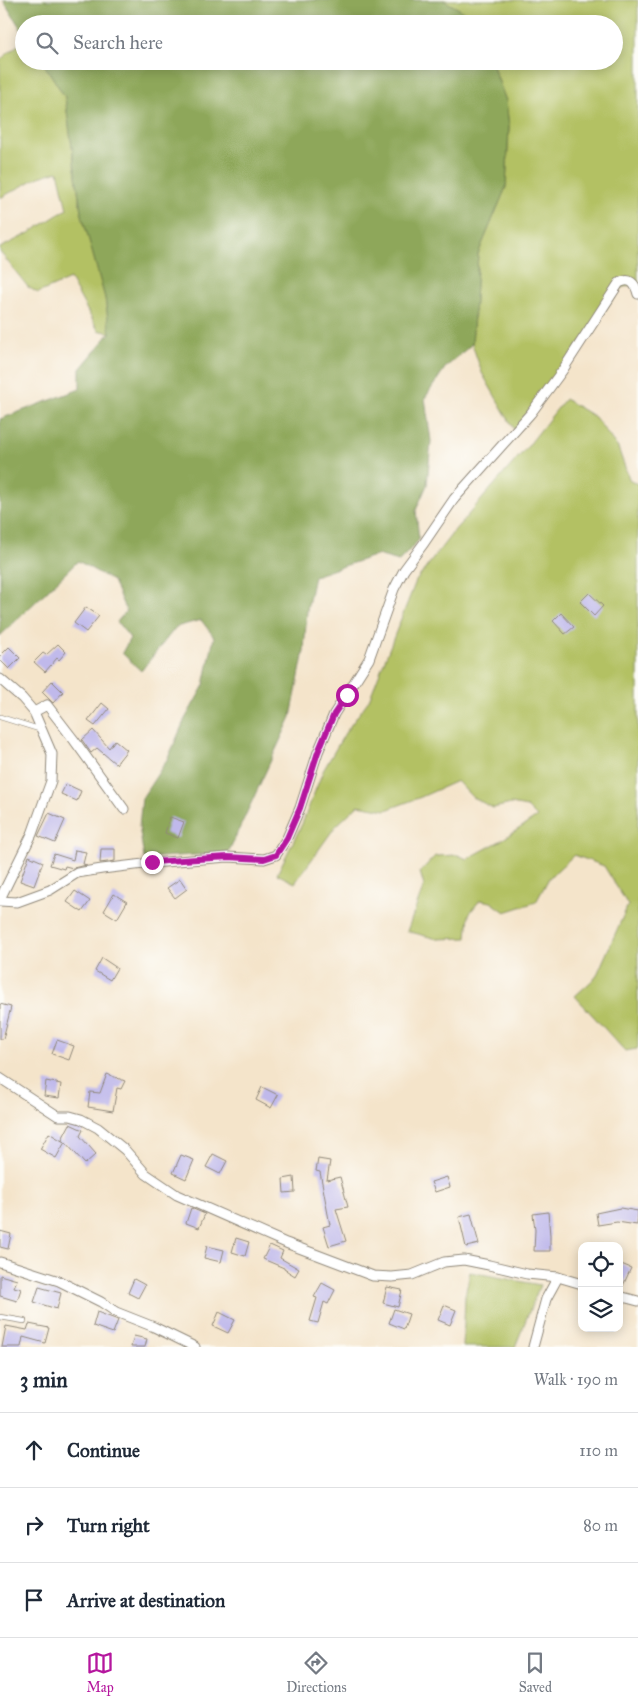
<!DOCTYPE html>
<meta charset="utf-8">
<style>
:root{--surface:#fff;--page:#f6f6f7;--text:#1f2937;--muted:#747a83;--line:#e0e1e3;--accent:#b5179e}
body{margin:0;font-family:"IM FELL Great Primer",serif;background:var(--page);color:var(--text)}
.controls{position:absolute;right:15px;bottom:15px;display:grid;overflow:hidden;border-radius:10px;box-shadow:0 2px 12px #0003}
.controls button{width:45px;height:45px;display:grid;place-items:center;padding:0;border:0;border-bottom:1px solid var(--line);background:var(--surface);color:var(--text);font:25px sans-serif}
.stop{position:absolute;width:15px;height:15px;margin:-11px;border:4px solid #b5179e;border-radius:50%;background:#fff}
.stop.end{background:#b5179e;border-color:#fff;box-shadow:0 1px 5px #0008}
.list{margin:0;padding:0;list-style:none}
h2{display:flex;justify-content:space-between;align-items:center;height:65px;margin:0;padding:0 20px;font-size:21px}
h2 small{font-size:16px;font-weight:400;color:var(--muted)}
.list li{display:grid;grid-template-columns:32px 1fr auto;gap:15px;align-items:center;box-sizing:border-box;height:75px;padding:0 20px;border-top:1px solid var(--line)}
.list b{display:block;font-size:19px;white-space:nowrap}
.list em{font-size:16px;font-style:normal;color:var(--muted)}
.icon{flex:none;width:28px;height:28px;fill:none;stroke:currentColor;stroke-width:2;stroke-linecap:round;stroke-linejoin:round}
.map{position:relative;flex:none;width:638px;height:1347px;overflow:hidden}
.search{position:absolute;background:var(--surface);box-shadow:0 2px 12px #0003;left:15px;right:15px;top:15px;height:55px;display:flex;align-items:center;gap:12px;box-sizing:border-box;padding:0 18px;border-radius:28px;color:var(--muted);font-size:19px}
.sheet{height:290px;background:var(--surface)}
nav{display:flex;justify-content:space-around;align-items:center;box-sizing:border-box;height:70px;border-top:1px solid var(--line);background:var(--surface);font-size:14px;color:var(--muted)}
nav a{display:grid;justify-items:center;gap:2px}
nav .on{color:var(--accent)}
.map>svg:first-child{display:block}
</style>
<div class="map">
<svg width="638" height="1347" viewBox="0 0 638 1347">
<rect width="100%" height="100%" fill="#fdfcf7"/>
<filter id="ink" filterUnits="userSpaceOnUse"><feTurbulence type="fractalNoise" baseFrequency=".02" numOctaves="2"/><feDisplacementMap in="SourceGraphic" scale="10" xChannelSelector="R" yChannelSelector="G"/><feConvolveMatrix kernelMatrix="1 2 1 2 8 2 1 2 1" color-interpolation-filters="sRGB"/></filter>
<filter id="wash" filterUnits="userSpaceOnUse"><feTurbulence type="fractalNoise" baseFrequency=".0096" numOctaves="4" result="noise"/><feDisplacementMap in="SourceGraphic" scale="20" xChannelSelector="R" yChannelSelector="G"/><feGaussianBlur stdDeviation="1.12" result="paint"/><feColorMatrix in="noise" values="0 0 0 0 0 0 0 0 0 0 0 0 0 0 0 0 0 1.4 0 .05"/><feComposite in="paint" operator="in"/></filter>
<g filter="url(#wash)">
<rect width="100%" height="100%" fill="#f4e4ca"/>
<!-- green -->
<g fill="#b3c164" stroke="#6f7648">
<path d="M443 0H638V284L636 283 621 288 515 431 482 373 472 344 478 254 506 187 509 127 506 101 491 61H614V24H476L473 17Z"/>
<path d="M24 40V61H42L65 97 81 211 105 298 110 333 98 330 70 279 38 293 28 287 0 252V248L29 233 67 209 58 171 39 177 0 198V60Z"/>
<path d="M565 399 595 417 618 448 630 481 638 484V1047L637 1049 625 1051 575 996 596 977 628 905 604 866 574 855 549 878 536 902 505 912 491 902 480 900 469 914 467 938 437 939 407 931 424 886 420 872 435 856 458 855 467 859 500 841 537 817 527 807 511 804 493 808 472 797 457 781 421 797 386 810 358 805 335 827 295 883 277 874 302 824 323 771 345 733 369 700 416 581 454 531 528 446Z"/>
<path d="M470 1272 540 1285 515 1347H463L465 1296Z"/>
</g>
<!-- forest -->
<g fill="#8ea75a" stroke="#5c6942">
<path d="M3 0H443L473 17 476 24H24V34Z"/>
<path d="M42 61H491L506 101 509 127 506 187 478 254 472 344 445 368 425 398 431 441 427 485 416 510 419 540 399 561 377 555 314 576 307 610 304 651 291 717 228 853 144 858 139 826 142 798 168 758 185 719 204 685 214 637 201 620 176 627 141 671 122 653 130 638 117 622 126 611 113 581 78 561 0 636V419L80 389V369L110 333 105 298 81 211 65 97Z"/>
</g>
<g id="blocks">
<!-- building -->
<g fill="#c0b9eb">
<path d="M589 593 603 606 594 616 580 602Z"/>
<path d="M86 607 99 616 86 632 74 623Z"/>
<path d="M561 613 574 627 565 634 553 621Z"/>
<path d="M58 644 66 652 59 660 57 658 45 672 34 662 43 653 46 655Z"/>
<path d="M9 647 20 658 9 669 0 660V656Z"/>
<path d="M52 681 63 692 53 703 42 692Z"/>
<path d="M102 703 109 709 95 726 88 721Z"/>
<path d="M93 730 109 748 115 740 127 750 116 764 97 748 91 753 82 740Z"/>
<path d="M66 784 81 791 77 801 61 794Z"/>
<path d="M49 813 65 820 55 843 38 836Z"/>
<path d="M170 817 184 822 178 838 165 833Z"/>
<path d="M101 849H115V861L100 863Z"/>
<path d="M75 850 86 852 83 864 87 865 73 868 65 866 64 869 50 865 54 854 73 860Z"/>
<path d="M29 856 43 862 34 886 20 881Z"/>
<path d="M180 879 187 889 175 898 167 888Z"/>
<path d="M75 891 90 901 82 912 67 902Z"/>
<path d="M114 894 127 902 117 919 104 911Z"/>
<path d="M102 958 117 968 110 980 95 971Z"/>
<path d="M0 1004 11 1007 3 1039H0Z"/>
<path d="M57 1040 74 1046 69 1060 52 1054Z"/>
<path d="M107 1074 125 1081 121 1089 117 1088 113 1111 88 1107 90 1092 100 1093Z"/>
<path d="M46 1081 61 1084 59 1098 44 1096Z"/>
<path d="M262 1087 278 1095 271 1108 256 1100Z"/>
<path d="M70 1124 83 1130 80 1136 96 1154 85 1164 65 1142 56 1158 40 1149 49 1133 64 1142 62 1139Z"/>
<path d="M213 1154 227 1161 220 1174 206 1167Z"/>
<path d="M181 1155 194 1160 186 1179 173 1173Z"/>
<path d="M318 1159 330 1161 327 1180 340 1177 348 1207 336 1209 346 1241 329 1246 323 1227 330 1225 320 1172 316 1171Z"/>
<path d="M294 1177 295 1192 284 1193 283 1179Z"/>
<path d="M447 1177 450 1187 435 1192 431 1182Z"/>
<path d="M191 1208 205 1214 199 1228 186 1223Z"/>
<path d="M620 1208 638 1211 637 1225 617 1222 598 1225 596 1213Z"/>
<path d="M548 1212 550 1235V1251H534L535 1230 533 1214Z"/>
<path d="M471 1214 479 1244 466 1247 459 1217Z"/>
<path d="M0 1231 11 1234 8 1249 0 1247Z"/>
<path d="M236 1238 249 1242 245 1256 232 1252Z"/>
<path d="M270 1245 283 1251 280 1258 299 1269 295 1276 284 1269V1268L263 1259Z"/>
<path d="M207 1246 224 1250 221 1262 204 1258Z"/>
<path d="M619 1263 631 1268 621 1290H619Z"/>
<path d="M0 1275 17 1280 14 1287 21 1289 17 1301 0 1296Z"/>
<path d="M134 1279 145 1285 138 1298 128 1293Z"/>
<path d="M322 1283 335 1290 328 1304 324 1302 318 1323 310 1321 317 1298 314 1297Z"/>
<path d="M39 1287 61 1293 57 1309 34 1302Z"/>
<path d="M387 1287 402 1290 398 1307 383 1303Z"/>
<path d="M444 1305 456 1310 450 1325 438 1320Z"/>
<path d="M394 1309 409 1314 404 1329 389 1323Z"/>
<path d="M97 1312 118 1320 113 1333 93 1326Z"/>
<path d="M219 1312 235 1320 228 1333 213 1326Z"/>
<path d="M29 1324 49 1328 45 1343 23 1337 21 1347H2L6 1326 27 1330Z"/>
<path d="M134 1336 147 1339 145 1347H131Z"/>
</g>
</g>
</g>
<g filter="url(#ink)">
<use href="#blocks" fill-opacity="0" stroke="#90887a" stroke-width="1"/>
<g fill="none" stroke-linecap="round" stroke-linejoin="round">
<!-- lane casing -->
<g stroke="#90887a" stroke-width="6">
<g id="lane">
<path d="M0 717 42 730"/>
<path d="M0 1317 24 1321"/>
</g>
</g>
<!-- street casing -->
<g stroke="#90887a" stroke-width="11">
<g id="street">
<path d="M0 679 22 698 34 712 52 754 51 781 32 834 0 899"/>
<path d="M34 712 47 705 74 740 124 809"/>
<path d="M0 901 17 902 50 890 77 873 102 869 152 863 228 857 264 859 276 855 287 838 300 808 318 752 334 714 369 659 394 589 404 570 424 543 454 499 531 413 562 371 619 283C630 277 635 283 638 294"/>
<path d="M0 1078 58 1116H70L81 1119 98 1128 125 1150 146 1174 177 1195 286 1243 373 1276 392 1277 412 1275 444 1262 464 1260 489 1265 527 1274 558 1277 582 1284"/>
<path d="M0 1262 59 1281 101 1302 116 1312 154 1327 195 1347"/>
<path d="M619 1296 638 1301"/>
<path d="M533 1347 546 1299 558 1277"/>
</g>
</g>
<!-- lane -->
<use href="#lane" stroke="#fff" stroke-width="4.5"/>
<!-- street -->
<use href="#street" stroke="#fff" stroke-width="9"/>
</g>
</g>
<g fill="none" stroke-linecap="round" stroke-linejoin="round" filter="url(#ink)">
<!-- route -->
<path stroke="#b5179e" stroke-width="6" d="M152 862 228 857 264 859 276 855 287 838 300 808 318 752 334 714 347 695"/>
</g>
</svg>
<div class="controls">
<button><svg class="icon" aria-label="locate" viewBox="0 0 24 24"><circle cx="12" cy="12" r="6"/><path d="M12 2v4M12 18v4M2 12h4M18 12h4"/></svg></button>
<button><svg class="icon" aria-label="layers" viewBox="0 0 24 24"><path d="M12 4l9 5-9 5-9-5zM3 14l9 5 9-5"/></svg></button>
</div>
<div class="stop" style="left:347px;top:695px"></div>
<div class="stop end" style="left:152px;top:862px"></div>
<div class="search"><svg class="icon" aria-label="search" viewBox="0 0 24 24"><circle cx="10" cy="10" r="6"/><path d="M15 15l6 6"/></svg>Search here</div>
</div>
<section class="sheet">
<h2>3 min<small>Walk · 190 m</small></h2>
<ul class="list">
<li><svg class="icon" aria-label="ahead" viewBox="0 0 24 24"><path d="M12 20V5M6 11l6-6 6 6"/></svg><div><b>Continue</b></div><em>110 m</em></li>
<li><svg class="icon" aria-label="right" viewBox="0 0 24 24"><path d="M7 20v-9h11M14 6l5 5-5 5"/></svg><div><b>Turn right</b></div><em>80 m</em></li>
<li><svg class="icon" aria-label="arrive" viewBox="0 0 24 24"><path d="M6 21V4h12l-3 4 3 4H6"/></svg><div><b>Arrive at destination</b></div></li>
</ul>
</section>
<nav>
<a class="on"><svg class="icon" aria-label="map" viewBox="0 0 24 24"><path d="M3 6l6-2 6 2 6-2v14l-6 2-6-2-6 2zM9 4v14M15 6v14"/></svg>Map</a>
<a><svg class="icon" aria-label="directions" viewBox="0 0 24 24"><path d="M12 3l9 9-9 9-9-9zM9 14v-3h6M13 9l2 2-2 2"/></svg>Directions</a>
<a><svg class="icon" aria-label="saved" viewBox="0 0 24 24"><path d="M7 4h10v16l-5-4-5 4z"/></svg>Saved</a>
</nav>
